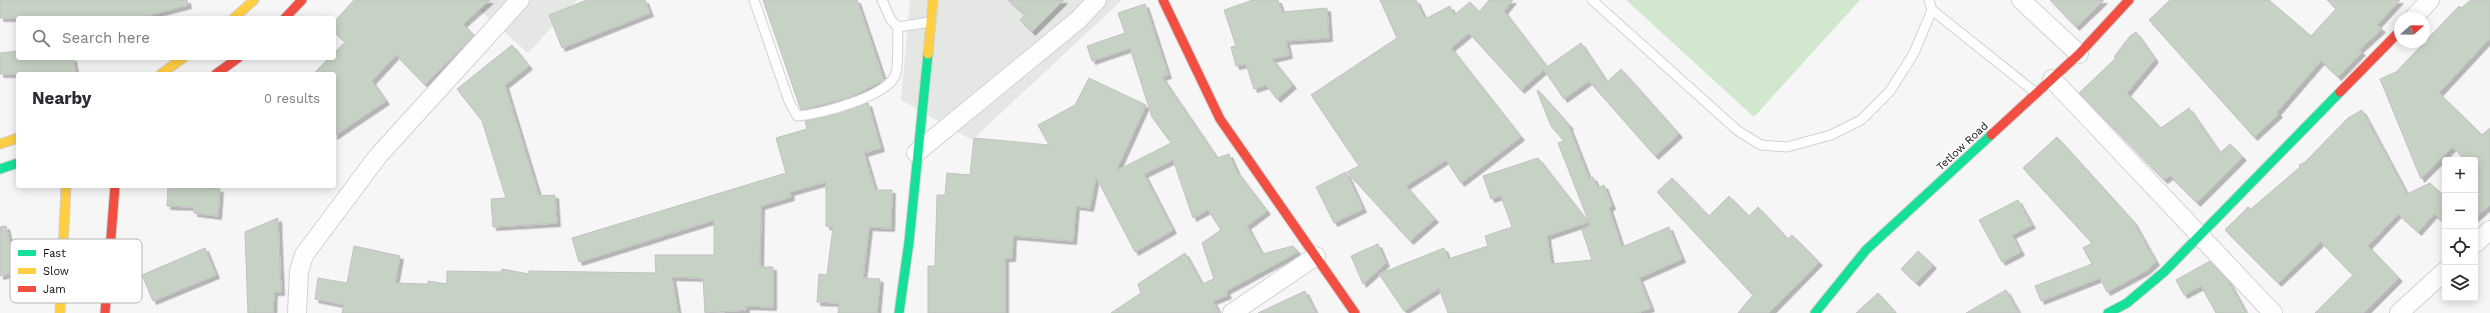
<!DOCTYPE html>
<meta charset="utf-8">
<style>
:root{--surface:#fff;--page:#f7f7f7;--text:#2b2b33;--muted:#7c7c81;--line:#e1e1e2}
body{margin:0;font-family:"Work Sans",sans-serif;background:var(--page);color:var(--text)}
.controls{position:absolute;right:12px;bottom:12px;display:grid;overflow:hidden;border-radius:4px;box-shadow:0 2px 10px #0003}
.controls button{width:36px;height:36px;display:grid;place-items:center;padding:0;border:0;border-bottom:1px solid var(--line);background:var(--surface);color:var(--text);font:20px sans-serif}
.compass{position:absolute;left:2394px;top:12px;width:36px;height:36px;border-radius:50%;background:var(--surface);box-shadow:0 2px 10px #0003;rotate:70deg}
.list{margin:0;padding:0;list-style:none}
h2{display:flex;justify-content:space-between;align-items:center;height:52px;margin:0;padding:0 16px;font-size:17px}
h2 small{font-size:13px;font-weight:400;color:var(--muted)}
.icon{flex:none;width:22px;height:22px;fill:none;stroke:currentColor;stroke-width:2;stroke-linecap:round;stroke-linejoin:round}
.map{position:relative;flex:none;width:2490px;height:313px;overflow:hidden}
.search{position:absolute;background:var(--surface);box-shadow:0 2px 10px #0003;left:16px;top:16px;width:320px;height:44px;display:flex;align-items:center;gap:10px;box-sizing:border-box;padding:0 14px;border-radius:4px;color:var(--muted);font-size:15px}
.panel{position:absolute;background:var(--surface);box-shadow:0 2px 10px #0003;left:16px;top:72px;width:320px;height:116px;border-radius:4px}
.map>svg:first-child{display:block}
</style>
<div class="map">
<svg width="2490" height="313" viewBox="0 0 2490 313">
<defs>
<filter id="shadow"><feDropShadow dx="3.5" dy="3.5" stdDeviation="0" flood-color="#0004"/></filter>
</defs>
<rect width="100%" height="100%" fill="#f6f6f6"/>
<!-- built -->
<g fill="#e4e7e3">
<path d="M468 0H577L528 53Z"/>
<path d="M910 0H1122L972 140 901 100Z"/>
</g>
<!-- green -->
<path fill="#d1e7ce" d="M1626 0H1860L1754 117Z"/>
<!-- building -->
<g fill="#c6d2c4" stroke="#c1c2c1" filter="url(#shadow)">
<path d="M0 0H187L188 5 139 18H0Z"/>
<path d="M354 0H490L463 24 474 35 425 85 396 55 372 81 386 101 334 136V74H313L329 58H334V53L345 42 334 32V22Z"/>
<path d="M587 0H645L650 13 562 48 549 15Z"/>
<path d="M763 0H857L884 80 850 97 801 110Z"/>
<path d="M1008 0H1064L1032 32 1020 20 1025 15Z"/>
<path d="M1253 0H1278L1282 12 1327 8 1329 38 1286 41 1289 55 1272 59 1293 85 1277 99 1266 85 1254 89 1246 64 1236 66 1231 47 1236 46 1224 10Z"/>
<path d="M1380 0H1416L1425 19 1450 6 1454 15 1470 2 1479 12 1489 0H1513L1504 11 1547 67 1581 43 1607 82 1621 69 1679 134 1655 156 1589 81 1564 99 1544 70 1521 90 1469 33 1451 48 1521 137 1461 183 1446 160 1406 186 1435 219 1410 241 1347 172 1359 166 1311 95 1397 38Z"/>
<path d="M2050 0H2104L2076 27Z"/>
<path d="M2170 0H2269L2311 36 2336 9 2327 0H2400L2377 25 2382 29 2359 50 2362 52 2338 77 2321 61 2277 112 2279 114 2254 137 2149 20Z"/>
<path d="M2471 0H2490V38L2439 93 2482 135 2490 128V205L2475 218V160H2465L2453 147 2421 179 2380 79 2396 72 2459 6 2461 8Z"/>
<path d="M1145 4 1168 75 1162 77 1217 158 1229 154 1237 172 1267 211 1247 226 1262 254 1293 246 1298 252 1226 291 1228 295 1213 301 1219 313H1111L1141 293 1138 284 1185 253 1202 284 1214 279 1202 243 1221 230 1208 210 1193 218 1173 160 1144 174 1173 230 1135 252 1096 177 1090 208 1076 206 1073 241 1013 236 1012 258H1005V313H928V266H935L937 195H945L947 173 970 175 974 138 1049 145 1038 125 1075 105 1089 78 1146 105 1116 171 1171 143 1152 117 1130 48 1092 61 1087 46 1125 33 1118 13Z"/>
<path d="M2136 32 2155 59 2127 93 2161 128 2189 108 2220 153 2230 144 2243 157 2197 203 2170 176 2164 180 2079 93 2116 58 2114 57 2130 36Z"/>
<path d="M512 45 529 66 505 85 539 196 555 195 557 223 493 227 491 199 506 198 482 121 457 89Z"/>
<path d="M18 51V58H73L76 74H0V53Z"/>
<path d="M1538 90 1570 126 1569 127 1589 178 1593 177 1598 188 1604 185 1612 206 1609 208 1622 247 1669 227 1682 259 1639 278 1651 308 1637 313H1448L1439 288 1404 311 1379 274 1444 248 1448 259 1488 246 1485 236 1512 227 1501 196 1491 199 1483 176 1538 158 1588 222 1547 236 1551 264 1592 260 1582 230 1590 225 1558 143 1564 141 1551 126 1537 91Z"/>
<path d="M868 103 881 148 864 153 875 190H892L891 228 869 227 863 278 880 279 877 313H838L839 303 817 302 819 274 827 275 833 227 826 226V182L790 192 791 197 761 206 760 267H773V307L746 306V310L705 313 703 278 672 277 678 313H342L344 305 315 299 318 278 347 283 354 246 400 256 395 283 428 284V281L447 284V271L501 272 502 269 529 274V271L656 273 655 255H714V220L579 262 572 238 786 173 776 138 807 129 805 121 838 114Z"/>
<path d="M2362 110 2407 194 2430 183 2445 197V225L2434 214 2418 232 2398 214 2368 246 2399 278 2364 313H2315L2353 275 2321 242 2278 283 2225 230 2248 207 2251 209 2300 167 2299 165 2305 162 2348 118Z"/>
<path d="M2057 137 2133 221 2156 262 2146 271 2107 292 2100 278 2041 301 2035 286 2092 264 2083 248 2092 243 2023 168Z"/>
<path d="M1346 172 1363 209 1334 223 1316 187Z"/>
<path d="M1672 178 1709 216 1729 196 1749 216 1758 207 1788 239 1792 235 1819 262 1769 313H1738L1753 295 1657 192Z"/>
<path d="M168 186 220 189 218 216 194 213V207L167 206Z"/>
<path d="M2018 200 2032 225 2012 235 2021 252 2002 262 1979 220Z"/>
<path d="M278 218 281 292H274L273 313H248L245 232Z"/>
<path d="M6 226 17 272 0 276V227Z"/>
<path d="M1378 244 1386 263 1363 284 1351 256Z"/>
<path d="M205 248 216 275 153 301 142 275Z"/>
<path d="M1918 251 1933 265 1916 283 1901 269Z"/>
<path d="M2210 261 2228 280 2246 313H2216L2201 286 2184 295 2176 280Z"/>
<path d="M2006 290 2019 313H1966Z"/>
<path d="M1305 291 1316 313H1258Z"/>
<path d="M1878 293 1896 313H1856Z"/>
</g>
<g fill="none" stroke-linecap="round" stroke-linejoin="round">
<!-- lane casing -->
<g stroke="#d2d2d2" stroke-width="11">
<g id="lane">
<path d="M754 0 789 101 797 116C818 115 891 96 896 73 899 59 897 41 898 27"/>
<path d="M882 0 891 20 898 27 930 22"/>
<path d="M1592 0 1738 131 1761 145 1787 147 1831 135 1861 120 1890 91 1914 53 1932 10"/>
<path d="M1929 0 1932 10 2036 93"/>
</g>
</g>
<!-- street casing -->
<g stroke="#d2d2d2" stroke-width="20">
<g id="street">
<path d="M2021 0 2079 54"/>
<path d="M2413 18 2430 0"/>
<path d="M2052 79 2273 313"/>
<path d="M916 153 1078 20 1097 0"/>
<path d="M2475 244 2490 230"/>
<path d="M297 313 299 271 304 255 378 156 520 0"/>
<path d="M1232 313 1316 256"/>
<path d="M2399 313 2445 271"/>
</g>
</g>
<!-- fast casing -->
<g stroke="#d2d2d2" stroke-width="11">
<g id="fast">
<path d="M0 169 18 163"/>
<path d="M899 313 909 242 928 54"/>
<path d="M1815 313 1866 250 1991 135"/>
<path d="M2108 313 2127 303 2164 272 2340 92"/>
</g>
</g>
<!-- slow casing -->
<g stroke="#d2d2d2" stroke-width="11">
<g id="slow">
<path d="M234 18 254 0"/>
<path d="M928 54 933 0"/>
<path d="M161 74 183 58"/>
<path d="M0 144 18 138"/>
<path d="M60 313 66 186"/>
</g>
</g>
<!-- jam casing -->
<g stroke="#d2d2d2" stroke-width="11">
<g id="jam">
<path d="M1163 0 1220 119 1355 313"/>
<path d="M285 18 302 0"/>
<path d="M216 74 238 58"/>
<path d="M2340 92 2400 31"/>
<path d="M1991 135 2079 54 2129 0"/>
<path d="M105 313 115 186"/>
</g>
</g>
<!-- lane -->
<use href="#lane" stroke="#fefefe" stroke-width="9"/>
<!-- street -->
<use href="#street" stroke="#fefefe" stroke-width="18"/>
<!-- fast -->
<use href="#fast" stroke="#16e098" stroke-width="9"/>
<!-- slow -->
<use href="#slow" stroke="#ffcf43" stroke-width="9"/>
<!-- jam -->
<use href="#jam" stroke="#f24e42" stroke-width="9"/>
</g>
<g text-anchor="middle" stroke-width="3" stroke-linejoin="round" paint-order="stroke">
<!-- street labels -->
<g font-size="11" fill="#0d0d0d" stroke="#fff">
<text transform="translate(1962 146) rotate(-43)" y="4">Tetlow Road</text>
</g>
</g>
<!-- legend -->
<rect x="10" y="239" width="132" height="64" rx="6" fill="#fff" stroke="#b6b6b6" stroke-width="1"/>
<rect x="18" y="250" width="18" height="6" fill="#16e098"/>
<rect x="18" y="268" width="18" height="6" fill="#ffcf43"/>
<rect x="18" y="286" width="18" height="6" fill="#f24e42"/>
<g font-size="11" fill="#0d0d0d">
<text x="43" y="257">Fast</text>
<text x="43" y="275">Slow</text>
<text x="43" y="293">Jam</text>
</g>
</svg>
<div class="controls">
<button>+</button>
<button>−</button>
<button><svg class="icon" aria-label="locate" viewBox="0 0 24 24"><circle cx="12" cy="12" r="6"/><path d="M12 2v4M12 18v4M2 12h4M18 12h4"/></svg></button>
<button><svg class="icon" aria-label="layers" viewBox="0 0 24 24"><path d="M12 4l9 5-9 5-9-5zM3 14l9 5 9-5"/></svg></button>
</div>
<svg class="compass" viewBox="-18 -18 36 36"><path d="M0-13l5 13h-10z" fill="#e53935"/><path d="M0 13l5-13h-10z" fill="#7c7c81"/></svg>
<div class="search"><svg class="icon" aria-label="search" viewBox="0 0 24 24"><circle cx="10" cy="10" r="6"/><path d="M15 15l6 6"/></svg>Search here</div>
<section class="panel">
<h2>Nearby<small>0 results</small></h2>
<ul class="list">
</ul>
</section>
</div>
